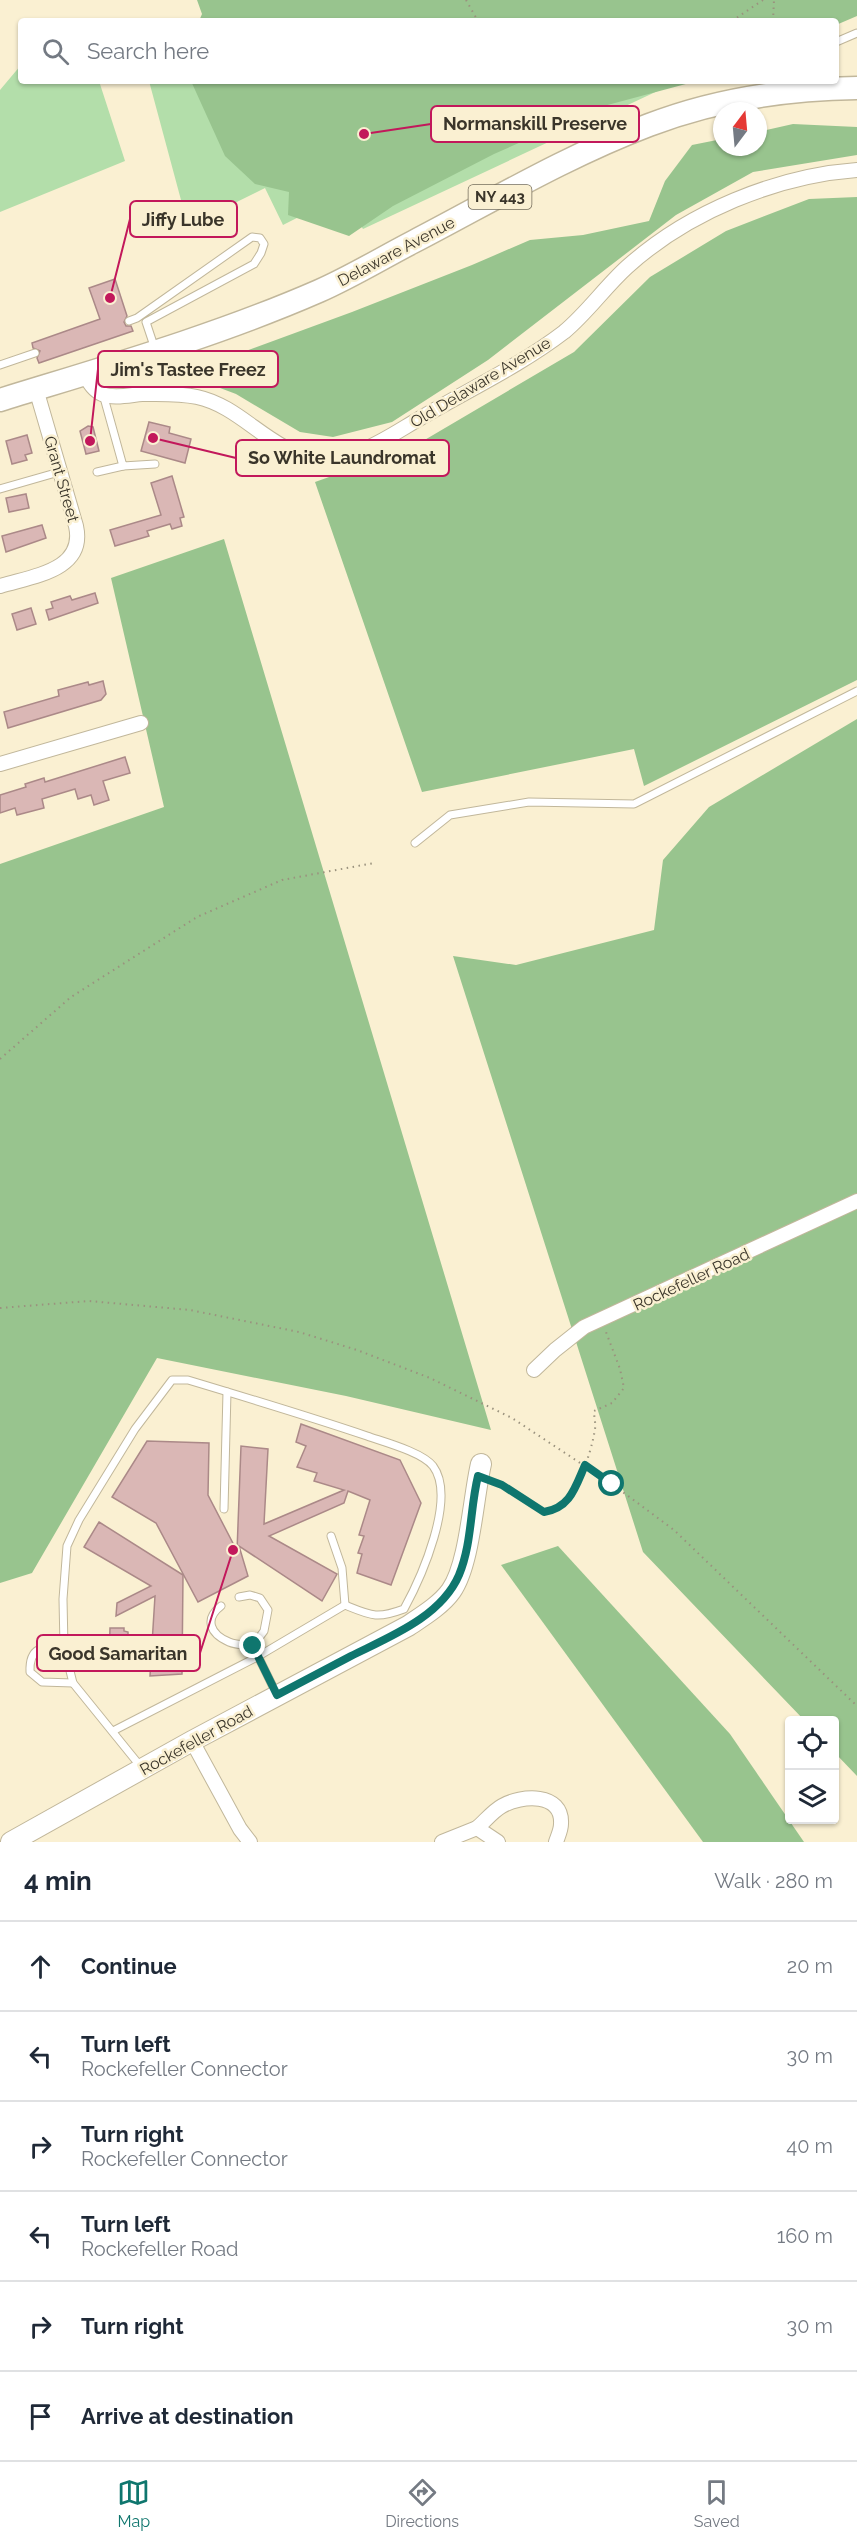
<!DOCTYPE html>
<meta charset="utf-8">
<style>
:root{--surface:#fff;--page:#f2f2f3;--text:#1f2937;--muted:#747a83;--line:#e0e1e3;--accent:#0f766e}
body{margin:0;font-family:Raleway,sans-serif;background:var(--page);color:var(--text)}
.controls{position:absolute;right:18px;bottom:18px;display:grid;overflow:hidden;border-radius:6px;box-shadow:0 2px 4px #0004}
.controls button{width:54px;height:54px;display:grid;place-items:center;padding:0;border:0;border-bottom:2px solid var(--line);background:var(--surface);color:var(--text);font:30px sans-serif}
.compass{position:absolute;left:713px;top:102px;width:54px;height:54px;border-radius:50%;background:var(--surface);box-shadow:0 2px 4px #0004;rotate:16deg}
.stop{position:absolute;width:18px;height:18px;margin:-14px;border:4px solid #0f766e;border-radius:50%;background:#fff}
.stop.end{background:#0f766e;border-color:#fff;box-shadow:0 2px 6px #0008}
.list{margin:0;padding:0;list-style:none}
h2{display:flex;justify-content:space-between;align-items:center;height:78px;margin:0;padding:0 24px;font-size:26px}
h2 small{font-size:20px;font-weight:400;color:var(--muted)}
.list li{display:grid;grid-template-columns:39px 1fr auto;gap:18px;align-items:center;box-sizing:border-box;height:90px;padding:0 24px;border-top:2px solid var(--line)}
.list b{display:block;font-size:22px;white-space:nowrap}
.list p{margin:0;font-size:20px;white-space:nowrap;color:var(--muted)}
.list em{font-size:20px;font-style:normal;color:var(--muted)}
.icon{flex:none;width:33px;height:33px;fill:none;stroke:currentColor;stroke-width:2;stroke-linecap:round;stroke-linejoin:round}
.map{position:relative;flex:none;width:857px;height:1842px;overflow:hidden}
.search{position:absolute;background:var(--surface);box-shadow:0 2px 4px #0004;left:18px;right:18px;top:18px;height:66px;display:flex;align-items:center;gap:15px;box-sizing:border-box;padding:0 21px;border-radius:6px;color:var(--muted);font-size:22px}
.sheet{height:618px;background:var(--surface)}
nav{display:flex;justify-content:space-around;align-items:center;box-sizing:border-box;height:84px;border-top:2px solid var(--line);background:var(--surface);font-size:16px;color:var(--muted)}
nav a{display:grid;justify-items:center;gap:3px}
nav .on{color:var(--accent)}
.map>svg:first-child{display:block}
</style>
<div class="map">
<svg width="857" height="1842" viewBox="0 0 857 1842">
<rect width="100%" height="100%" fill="#faf0d2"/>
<!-- green -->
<g fill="#b3deaa">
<path d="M21 65V81H99L125 161 0 212V90Z"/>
<path d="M149 81H679L363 229 342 195 283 225 265 188 188 226Z"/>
</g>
<!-- forest -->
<g fill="#98c48e">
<path d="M197 0H857V16L836 25V21H199L202 14Z"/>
<path d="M191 81H697L600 107 494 154 393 206 349 236 288 215 289 192 255 184 225 156Z"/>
<path d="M793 124 857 127V155L753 172 676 215 488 360 392 422 333 437 300 432 236 394 183 374 352 312 472 265 530 240 583 235 649 221 665 181 692 145 722 139V147H758V132Z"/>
<path d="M857 197V680L644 786 634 749 422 792 315 482 411 448 574 352 650 277 726 231 809 199Z"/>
<path d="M224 539 491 1430 346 1396 157 1358 32 1573 0 1583V864L164 807 111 578Z"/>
<path d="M857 719V1776L835 1753 834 1720H804L643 1552 453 956 516 965 654 930 663 860 709 807Z"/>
<path d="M558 1546 730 1734 804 1842H703L501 1565Z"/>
</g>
<!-- building -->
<g fill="#dab7b5" stroke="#ab8988" stroke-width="1.5">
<path d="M115 279 127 316 124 322 126 326H131L133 331 39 363 37 358 40 351 33 348 32 343 100 319 89 288Z"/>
<path d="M149 422 170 427 169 433 191 439 185 463 141 451Z"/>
<path d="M88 426 93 427 99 451 86 454 80 431Z"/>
<path d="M27 435 32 453 25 455 27 460 12 464 6 441Z"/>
<path d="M172 476 184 517 180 518 182 526 172 529 170 524 147 531 149 536 115 546 110 530 161 515 151 483Z"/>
<path d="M26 494 29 508 9 512 6 498Z"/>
<path d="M42 525 46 538 6 552 2 536Z"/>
<path d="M95 593 98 603 49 620 46 610 53 608 51 602 70 596 72 600Z"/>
<path d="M31 608 36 624 17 630 12 614Z"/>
<path d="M103 681 106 694 101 700 8 728 4 712 59 696 58 690 88 682 89 685Z"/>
<path d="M125 757 130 773 103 781 109 800 94 805 91 795 78 799 75 789 42 799 44 808 17 815 15 808 0 813V795L26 787 25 784 44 778 45 782Z"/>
<path d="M301 1424 400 1460 421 1503 391 1585 357 1573 362 1554 358 1553 364 1536 359 1535 370 1500 348 1491 344 1503 269 1536 337 1574 322 1601 239 1546 248 1576 198 1602 156 1523 112 1497 147 1441 209 1443 208 1495 237 1551 241 1446 268 1449 264 1524 344 1490 314 1481 317 1473 297 1467 306 1446 296 1442Z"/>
<path d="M99 1522 183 1575 182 1674 150 1676 155 1596 116 1616 117 1603 151 1586 84 1547Z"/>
<path d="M110 1628H124V1631L128 1632V1661H109Z"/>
</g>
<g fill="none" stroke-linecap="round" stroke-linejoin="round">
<!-- lane casing -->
<g stroke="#c1b79b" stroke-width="9">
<g id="lane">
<path d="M836 42 857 33"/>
<path d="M129 321 137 318 252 237 260 238 264 244 261 253 254 264 146 322 155 349"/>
<path d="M0 365 35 353"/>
<path d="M103 394 123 466 155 464"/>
<path d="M97 472 123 466"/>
<path d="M0 489 59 472"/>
<path d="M415 843 450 815 529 802 634 804 857 691"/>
<path d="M224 1509 227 1392"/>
<path d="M331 1536 342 1568 345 1605"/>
<path d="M239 1597 250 1595 260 1598 268 1610 264 1631 253 1646 276 1693"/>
<path d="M221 1606C204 1619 210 1634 229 1642 236 1645 246 1645 253 1646"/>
<path d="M64 1647C42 1646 29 1647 30 1672L42 1682 73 1683"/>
<path d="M113 1731 257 1657 345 1605C372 1616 377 1619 404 1609 421 1578 457 1498 433 1466 422 1452 384 1442 367 1436 308 1416 248 1398 188 1380H172L135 1429 79 1520 67 1546 63 1599 64 1647 73 1683 141 1767"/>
</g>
</g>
<!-- street casing -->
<g stroke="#c1b79b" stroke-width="16">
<g id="street">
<path d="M84 374C89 382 93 390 102 394 113 399 130 395 142 394 160 394 179 393 197 397 244 407 271 455 321 458 359 460 392 434 424 416 470 389 521 365 564 332 587 313 605 287 627 267 688 212 776 176 857 170"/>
<path d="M0 586C32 576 86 571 76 526L36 389"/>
<path d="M0 764 141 723"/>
<path d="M534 1370 555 1350 584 1327 857 1201"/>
<path d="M192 1741 240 1829 250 1842"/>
<path d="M442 1842 477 1828"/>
<path d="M498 1842 477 1828C485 1821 493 1811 502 1806 521 1795 563 1792 561 1824 561 1830 558 1836 556 1842"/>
</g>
</g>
<!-- secondary casing -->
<g stroke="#c1b79b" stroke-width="22">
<path id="secondary" d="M11 1842 192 1741 408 1626C423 1616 441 1605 451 1591 470 1564 473 1498 481 1464"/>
</g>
<!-- primary casing -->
<g stroke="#c1b79b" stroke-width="25">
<path id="primary" d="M0 400C107 367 216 336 319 291 351 277 382 258 413 242 490 202 567 156 649 125 714 100 787 89 857 88"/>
</g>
<!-- path -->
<g stroke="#9a927e" stroke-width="2" stroke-dasharray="1.5 4.5" stroke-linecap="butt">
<path d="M466 0 478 21"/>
<path d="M732 21 763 0"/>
<path d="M773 21 774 0"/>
<path d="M0 1059 71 997 197 917 282 880 374 863"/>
<path d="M0 1308 89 1301 190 1310 299 1332 357 1350 430 1378 512 1418 612 1484 674 1530 857 1706"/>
<path d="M495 1482C512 1489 525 1505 542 1511 572 1521 592 1450 595 1429 596 1424 594 1417 594 1411L612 1403 624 1388 620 1369 606 1332"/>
</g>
<!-- lane -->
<use href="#lane" stroke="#fff" stroke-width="7"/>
<!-- street -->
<use href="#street" stroke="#fff" stroke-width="14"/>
<!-- secondary -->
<use href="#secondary" stroke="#fff" stroke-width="20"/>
<!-- primary -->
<use href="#primary" stroke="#fff" stroke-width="22"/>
</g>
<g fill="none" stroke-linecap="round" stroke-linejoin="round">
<!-- route -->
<path stroke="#0f766e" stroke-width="8" d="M253 1646 277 1695C302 1682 326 1669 351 1656 389 1637 441 1617 459 1575 472 1544 470 1508 478 1476L502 1485 544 1512C570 1508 575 1488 585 1465L612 1484"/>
</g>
<g text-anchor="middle" stroke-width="5" stroke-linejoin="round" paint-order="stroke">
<!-- shield labels -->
<rect fill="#faf0d2" stroke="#746d5c" stroke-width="1.5" x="468.5" y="185" width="63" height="24" rx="4.5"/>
<g font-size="15" font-weight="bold" fill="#3a352a">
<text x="500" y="202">NY 443</text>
</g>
<!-- street labels -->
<g font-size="16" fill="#3a352a" stroke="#faf0d2">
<text transform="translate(396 251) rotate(-28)" y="6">Delaware Avenue</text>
<text transform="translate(480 382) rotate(-31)" y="6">Old Delaware Avenue</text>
<text transform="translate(62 479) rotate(74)" y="6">Grant Street</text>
<text transform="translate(691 1279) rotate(-25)" y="6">Rockefeller Road</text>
<text transform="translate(196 1740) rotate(-29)" y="6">Rockefeller Road</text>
</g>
</g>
<!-- callouts -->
<path fill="none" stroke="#c2185b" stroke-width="2" d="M364 134L431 124M110 298L130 219M90 441L98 369M153 438L236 458M233 1550L200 1653"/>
<g fill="#c2185b" stroke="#faf0d2" stroke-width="2">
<circle cx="364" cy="134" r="6"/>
<circle cx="110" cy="298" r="6"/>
<circle cx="90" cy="441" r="6"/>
<circle cx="153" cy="438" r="6"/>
<circle cx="233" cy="1550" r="6"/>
</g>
<g fill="#faf0d2" stroke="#c2185b" stroke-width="2">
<rect x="431" y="106" width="208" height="36" rx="6"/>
<rect x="130" y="201" width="107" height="36" rx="6"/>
<rect x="98" y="351" width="180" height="36" rx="6"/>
<rect x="236" y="440" width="213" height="36" rx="6"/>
<rect x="37" y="1635" width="163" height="36" rx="6"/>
</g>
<g font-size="18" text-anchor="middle" font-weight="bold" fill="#3a352a">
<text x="535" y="130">Normanskill Preserve</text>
<text x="183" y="226">Jiffy Lube</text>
<text x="188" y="376">Jim's Tastee Freez</text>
<text x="342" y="464">So White Laundromat</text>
<text x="118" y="1660">Good Samaritan</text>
</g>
</svg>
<div class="controls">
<button><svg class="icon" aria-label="locate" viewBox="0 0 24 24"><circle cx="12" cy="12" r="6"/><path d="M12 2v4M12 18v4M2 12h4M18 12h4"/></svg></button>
<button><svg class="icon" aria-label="layers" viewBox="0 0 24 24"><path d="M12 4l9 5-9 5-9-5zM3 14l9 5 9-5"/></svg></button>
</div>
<svg class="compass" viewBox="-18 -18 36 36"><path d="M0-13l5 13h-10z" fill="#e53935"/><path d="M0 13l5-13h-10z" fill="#747a83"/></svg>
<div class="stop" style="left:612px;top:1484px"></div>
<div class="stop end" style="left:253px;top:1646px"></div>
<div class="search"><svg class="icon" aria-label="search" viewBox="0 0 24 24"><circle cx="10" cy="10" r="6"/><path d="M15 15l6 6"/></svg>Search here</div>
</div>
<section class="sheet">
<h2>4 min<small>Walk · 280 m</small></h2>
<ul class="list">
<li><svg class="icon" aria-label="ahead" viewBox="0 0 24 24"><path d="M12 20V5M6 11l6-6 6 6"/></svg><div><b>Continue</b></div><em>20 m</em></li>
<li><svg class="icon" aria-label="left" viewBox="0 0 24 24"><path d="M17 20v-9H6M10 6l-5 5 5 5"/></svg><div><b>Turn left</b><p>Rockefeller Connector</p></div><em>30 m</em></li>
<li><svg class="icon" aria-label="right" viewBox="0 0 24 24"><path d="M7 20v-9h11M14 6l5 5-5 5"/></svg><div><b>Turn right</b><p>Rockefeller Connector</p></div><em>40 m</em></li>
<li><svg class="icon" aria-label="left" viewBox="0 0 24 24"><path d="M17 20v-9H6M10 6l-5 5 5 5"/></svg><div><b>Turn left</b><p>Rockefeller Road</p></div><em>160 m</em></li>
<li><svg class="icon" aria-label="right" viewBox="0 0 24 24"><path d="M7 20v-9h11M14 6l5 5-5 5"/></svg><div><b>Turn right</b></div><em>30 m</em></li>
<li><svg class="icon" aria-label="arrive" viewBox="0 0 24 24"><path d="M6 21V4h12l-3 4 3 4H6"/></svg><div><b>Arrive at destination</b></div></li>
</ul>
</section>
<nav>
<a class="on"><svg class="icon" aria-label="map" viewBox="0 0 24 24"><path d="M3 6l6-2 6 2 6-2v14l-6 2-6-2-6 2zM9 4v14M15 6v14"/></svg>Map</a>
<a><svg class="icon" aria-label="directions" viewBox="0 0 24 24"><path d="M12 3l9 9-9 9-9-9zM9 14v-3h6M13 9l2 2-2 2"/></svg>Directions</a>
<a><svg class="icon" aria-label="saved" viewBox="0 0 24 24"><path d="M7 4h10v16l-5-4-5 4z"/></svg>Saved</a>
</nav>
